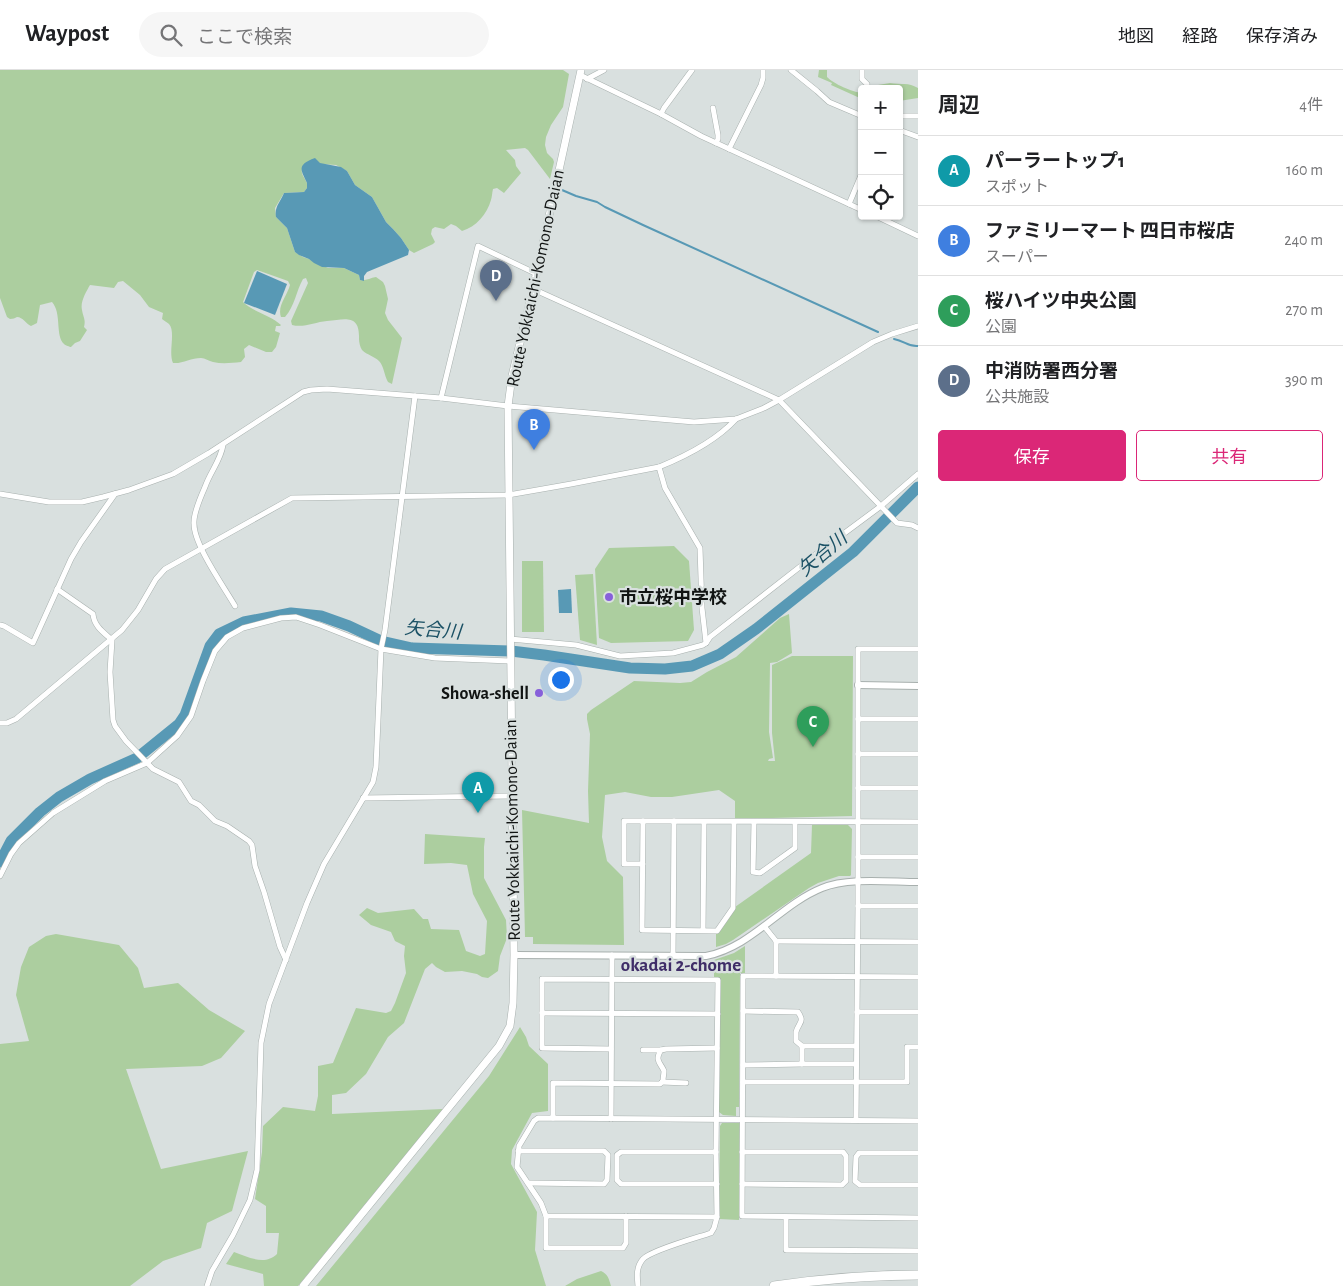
<!DOCTYPE html>
<html lang="ja">
<meta charset="utf-8">
<style>
:root{--surface:#fff;--page:#f6f6f6;--text:#202124;--muted:#757577;--line:#e0e0e0;--accent:#db2777}
body{margin:0;font-family:"Alegreya Sans","Noto Sans JP",sans-serif;background:var(--page);color:var(--text)}
.controls{position:absolute;right:15px;top:15px;display:grid;overflow:hidden;border-radius:5px;box-shadow:0 1px 4px #0004}
.controls button{width:45px;height:45px;display:grid;place-items:center;padding:0;border:0;border-bottom:1px solid var(--line);background:var(--surface);color:var(--text);font:25px sans-serif}
.you{position:absolute;left:560px;top:609px;width:18px;height:18px;margin:-12px;border:4px solid #fff;border-radius:50%;background:#1a73e8;box-shadow:0 0 0 8px #1a73e833}
.badge{display:grid;place-items:center;width:32px;height:32px;border-radius:50%;background:var(--accent);color:#fff;font-size:16px;font-weight:700}
.pin{position:absolute;translate:-50% -41px;filter:drop-shadow(0 1px 2px #0008)}
.pin::after{content:'';position:absolute;top:26px;width:18px;height:15px;background:inherit;clip-path:polygon(0 0,100% 0,50% 100%)}
.list{margin:0;padding:0;list-style:none}
h2{display:flex;justify-content:space-between;align-items:center;height:65px;margin:0;padding:0 20px;font-size:21px}
h2 small{font-size:16px;font-weight:400;color:var(--muted)}
.list li{display:grid;grid-template-columns:32px 1fr auto;gap:15px;align-items:center;box-sizing:border-box;height:70px;padding:0 20px;border-top:1px solid var(--line)}
.list b{display:block;font-size:19px;white-space:nowrap}
.list p{margin:0;font-size:16px;white-space:nowrap;color:var(--muted)}
.list em{font-size:16px;font-style:normal;color:var(--muted)}
.actions{display:flex;gap:10px;padding:15px 20px}
.actions a{flex:1;padding:11px 0;border:1px solid var(--accent);border-radius:5px;text-align:center;font-size:18px;color:var(--accent)}
.actions .main{background:var(--accent);color:#fff}
.icon{flex:none;width:28px;height:28px;fill:none;stroke:currentColor;stroke-width:2;stroke-linecap:round;stroke-linejoin:round}
.map{position:relative;flex:none;width:918px;height:1216px;overflow:hidden}
header{display:flex;align-items:center;gap:30px;box-sizing:border-box;height:70px;padding:0 25px;background:var(--surface);border-bottom:1px solid var(--line)}
header strong{font-size:24px}
nav{display:flex;gap:28px;margin-inline-start:auto;font-size:18px}
.search{width:350px;height:45px;background:var(--page);display:flex;align-items:center;gap:12px;box-sizing:border-box;padding:0 18px;border-radius:28px;color:var(--muted);font-size:19px}
main{display:flex}
aside{flex:1;background:var(--surface)}
.map>svg:first-child{display:block}
</style>
<header>
<strong>Waypost</strong>
<div class="search"><svg class="icon" aria-label="search" viewBox="0 0 24 24"><circle cx="10" cy="10" r="6"/><path d="M15 15l6 6"/></svg>ここで検索</div>
<nav><a>地図</a><a>経路</a><a>保存済み</a></nav>
</header>
<main>
<div class="map">
<svg width="918" height="1216" viewBox="0 0 918 1216">
<rect width="100%" height="100%" fill="#d9e0df"/>
<!-- green -->
<g fill="#acce9f">
<path d="M0 0H563L569 4 563 37 551 55 546 67 545 75 547 83 553 89 554 92 550 109 528 80 525 78 506 80 515 90 516 96 521 103 504 123 497 118 493 119C492 123 492 127 491 130 487 144 476 157 462 161L456 156 451 154 444 159 435 157 432 159 431 164 435 172 433 174 414 183 409 180 401 168 393 159 386 152 372 127 355 115 347 101 336 95 306 93C298 101 303 105 307 113V118L304 122 284 123 275 138 276 147 287 158 295 182 303 187 309 189 328 198H344L359 205 360 210C366 211 370 208 376 207L383 212 385 216 388 229 385 243 388 250 402 268 392 314 388 312C384 305 384 296 379 291 374 286 367 285 362 280 360 277 359 272 359 269 360 244 346 249 327 251 315 252 304 258 292 255L291 251 308 213 306 208 303 209C296 221 295 236 285 247H281C277 236 287 226 290 215L288 211 257 200 254 202 243 232C253 242 271 245 281 255L280 256H276L275 261 280 263 276 277 272 282H266L249 275 244 279 245 287 241 292C231 293 222 294 213 292 209 291 205 288 201 288 191 288 182 294 173 293 168 282 176 262 169 254 167 252 164 251 162 249L163 243 149 237 140 225 123 211 118 212 114 218 90 215C86 222 80 232 82 240 83 247 86 249 84 257L87 260 80 271 75 273 71 277C70 277 65 275 64 274 55 266 62 243 52 232L40 235 37 253 31 256C26 254 23 247 17 247 15 248 13 249 10 249L7 247 0 228Z"/>
<path d="M819 0H827V7C834 14 852 22 862 23V29L831 15 832 13 818 7Z"/>
<path d="M890 13C902 15 908 12 918 18V28L899 31V19H873L878 15Z"/>
<path d="M674 476 689 491 694 560 688 571 611 573 599 568 595 499 609 478Z"/>
<path d="M522 491H543L544 562H522Z"/>
<path d="M593 504 597 575 580 570 575 505Z"/>
<path d="M789 544 792 583 777 592 770 593 769 662 773 688 769 689 768 691H775L772 663V595L792 586H853L852 746 735 749V731L719 720 672 727H651L625 722 605 725 602 767 607 791 623 807 624 875 533 874V867H525L522 740 589 753 588 721 590 664 587 649V644L591 640 634 611 680 613 691 612 707 602 736 587 780 548Z"/>
<path d="M812 755H848L852 759 851 805 850 806H839L818 813 809 818 733 870 726 874 716 877V863L735 837 811 783Z"/>
<path d="M425 764 485 768 484 777V808L506 850 507 868 500 886 498 901 488 908 482 907 477 904 462 901 445 902 436 897 432 893 425 899 404 953 388 967 366 1004 346 1023 332 1025V1044L443 1039 298 1216H264L263 1204 226 1194 234 1182C248 1187 265 1196 277 1184L279 1163H266V1136L255 1129 262 1082 263 1056 283 1037 315 1041 318 1026V996L333 993 356 938 386 943 391 941 395 933 406 903 404 886 405 876 395 871 391 862 371 855 359 845 367 838 378 843 414 839 423 849H428L431 859 459 860 466 881 480 886 485 884 487 851 473 824 467 795 451 793 424 794Z"/>
<path d="M56 864 119 875 138 898 144 918 178 913 209 940 245 961 221 988 202 996 126 999 161 1099 248 1081 232 1141 207 1153 201 1178 163 1191 130 1216H0V974L29 971 16 925 21 897 29 877 46 866Z"/>
<path d="M745 876V903H740L739 1037H736V1046L723 1045 719 1042 720 908 714 907V890L734 883Z"/>
<path d="M520 957 526 967 529 976 548 994V1041L532 1043 512 1080 511 1094 537 1142 535 1180 546 1216H316L489 1006Z"/>
<path d="M722 1053H740L739 1150 719 1149 720 1056Z"/>
<path d="M601 1201C608 1204 609 1209 611 1216H565L577 1209Z"/>
</g>
<!-- water -->
<g fill="#5899b5">
<path d="M315 88 320 93 341 97 347 101 355 115 372 127 386 152 393 159 401 168 409 180 408 185 367 202 364 206V211L360 210 359 205 344 198 322 197 314 193 309 189 299 185 295 182 287 158 276 147C274 137 281 131 284 123L304 122 307 118V113C301 100 296 95 315 88Z"/>
<path d="M257 201 287 214 275 245 244 233Z"/>
<path d="M571 519 572 543H559L558 520Z"/>
</g>
<g fill="none" stroke-linecap="round" stroke-linejoin="round">
<!-- stream -->
<g stroke="#5899b5" stroke-width="2">
<path d="M562 120 576 126 597 132 605 137 643 155 878 262"/>
<path d="M894 269C905 271 908 277 918 276"/>
</g>
<!-- river -->
<path stroke="#5899b5" stroke-width="11" d="M0 792 11 771 40 742 59 727 90 709 137 688 179 654 185 645 210 576 219 564 244 552 291 543 321 546 349 556 381 571 412 578 511 581 544 585 630 598 665 599 692 596 720 584 756 559 853 482 918 417"/>
<!-- minor casing -->
<g stroke="#a8b0ae" stroke-width="6">
<g id="minor">
<path d="M791 0 817 21 829 32 862 46"/>
<path d="M862 0V9L867 14"/>
<path d="M580 5 661 44 701 66 862 140"/>
<path d="M587 9 604 0"/>
<path d="M713 38 718 65V69L716 73"/>
<path d="M661 44 664 38 692 0"/>
<path d="M899 46H918"/>
<path d="M899 60 918 67"/>
<path d="M729 79 761 15 763 8V0"/>
<path d="M849 134 862 103"/>
<path d="M876 146 918 166"/>
<path d="M533 219 779 330 897 453 912 455 918 458"/>
<path d="M441 328 478 176 537 204"/>
<path d="M223 375C221 390 210 402 205 417 201 426 193 444 194 454 194 475 224 517 235 536"/>
<path d="M659 397 665 418 700 478 702 538 706 573"/>
<path d="M0 424 49 432H82L103 427 129 420 173 404 209 383 303 322 311 320 327 319 441 328 508 336 694 352 736 349 764 338 779 330 873 272 892 264 918 256"/>
<path d="M57 519 93 544C94 556 103 562 112 570L110 602 113 650 115 656 126 671 153 699 179 712 191 731 199 735 215 751 227 756 249 771 252 775 255 796 264 822 280 877 286 890"/>
<path d="M0 555 4 556 33 573 71 489 81 472 115 424"/>
<path d="M510 569 576 575 620 586 673 583 703 575 706 573 710 567 815 485 881 436 918 404"/>
<path d="M858 649H918"/>
<path d="M0 653H7L16 649 122 560 138 540 156 509 165 499 292 428 508 425 571 414 659 397C686 386 716 371 736 349"/>
<path d="M858 684H918"/>
<path d="M858 718H918"/>
<path d="M363 728 512 726"/>
<path d="M643 751H674"/>
<path d="M754 752 753 802 760 803 795 778V752"/>
<path d="M858 787H918"/>
<path d="M643 794H624V751H643L642 860 717 861 733 838 734 752"/>
<path d="M0 806 11 784 19 773 53 743 105 711 147 693 177 666 191 646 203 611 215 581 227 567 243 558 281 548 296 547 320 555 381 579 435 588 510 591"/>
<path d="M858 836H918"/>
<path d="M764 856 776 871 918 872"/>
<path d="M703 860 704 752"/>
<path d="M673 886 674 751 918 752"/>
<path d="M776 906V871"/>
<path d="M918 907 743 906 742 1146 918 1148"/>
<path d="M743 941 798 942C805 952 799 952 796 962 796 963 796 970 796 971L802 976H856"/>
<path d="M857 942H918"/>
<path d="M542 943V978L611 979"/>
<path d="M802 976V994H856"/>
<path d="M643 980H661"/>
<path d="M743 995 802 994"/>
<path d="M662 1012 686 1013"/>
<path d="M743 1012H907V977H918"/>
<path d="M553 1048V1013L660 1014 663 1011C663 1007 664 1004 664 1001 661 993 654 991 661 980L666 979 717 978"/>
<path d="M611 1049 612 885"/>
<path d="M856 1050 858 836V579H918"/>
<path d="M518 1081H604L608 1085 607 1110 604 1114 528 1113"/>
<path d="M716 1082H621L617 1085V1110L621 1114H717"/>
<path d="M918 1083H859L856 1087 855 1111 860 1115H918"/>
<path d="M742 1114 842 1115 846 1111V1086L843 1082H742"/>
<path d="M546 1146V1178H623L626 1173V1146"/>
<path d="M717 1147 546 1146 541 1133 517 1097 519 1076 534 1051 538 1048 918 1051"/>
<path d="M786 1147V1180L918 1181"/>
<path d="M207 1216 212 1201 233 1165 250 1130 257 1100 261 973 269 934 307 833 324 794 373 712 376 697 381 579 385 560 415 326"/>
<path d="M638 1216C637 1206 636 1197 643 1189 652 1180 696 1168 711 1163L714 1158 717 1147 716 1082 718 910 542 909V943L718 944"/>
</g>
</g>
<!-- tertiary casing -->
<g stroke="#a8b0ae" stroke-width="8">
<g id="tertiary">
<path d="M858 615 918 616"/>
<path d="M514 885 706 886C752 877 780 835 822 818 848 807 890 812 918 812"/>
</g>
</g>
<!-- secondary casing -->
<g stroke="#a8b0ae" stroke-width="8">
<path id="secondary" d="M303 1216 499 976 510 956 513 933 514 885 508 336 512 306 533 219 581 0"/>
</g>
<!-- motorway casing -->
<g stroke="#a8b0ae" stroke-width="10">
<path id="motorway" d="M774 1216C822 1209 870 1205 918 1205"/>
</g>
<!-- minor -->
<use href="#minor" stroke="#fff" stroke-width="5"/>
<!-- tertiary -->
<use href="#tertiary" stroke="#fff" stroke-width="6"/>
<!-- secondary -->
<use href="#secondary" stroke="#fff" stroke-width="7"/>
<!-- motorway -->
<use href="#motorway" stroke="#fff" stroke-width="9"/>
</g>
<!-- markers -->
<g fill="#8760da" stroke="#d9e0df" stroke-width="2">
<circle cx="609" cy="527" r="5"/>
<circle cx="539" cy="623" r="5"/>
</g>
<g text-anchor="middle" stroke-width="4.5" stroke-linejoin="round" paint-order="stroke">
<!-- street labels -->
<g font-size="18" fill="#111413" stroke="#d9e0df">
<text transform="translate(535 208) rotate(-78)" y="6">Route Yokkaichi-Komono-Daian</text>
<text transform="translate(512 760) rotate(-91)" y="6">Route Yokkaichi-Komono-Daian</text>
</g>
<!-- poi labels -->
<g font-size="18" font-weight="bold" fill="#111413" stroke="#d9e0df" text-anchor="start">
<text x="619" y="533">市立桜中学校</text>
<text x="529" y="629" text-anchor="end">Showa-shell</text>
</g>
<!-- water labels -->
<g font-size="19" font-style="italic" fill="#1b5165" stroke="#d9e0df">
<text transform="translate(822 483) rotate(-40)" y="7">矢合川</text>
<text transform="translate(433 559) rotate(5)" y="7">矢合川</text>
</g>
<!-- neighbourhood labels -->
<g font-size="19" font-weight="bold" fill="#3f2d68" stroke="#d9e0df">
<text x="681" y="901">okadai 2-chome</text>
</g>
</g>
</svg>
<div class="controls">
<button>+</button>
<button>−</button>
<button><svg class="icon" aria-label="locate" viewBox="0 0 24 24"><circle cx="12" cy="12" r="6"/><path d="M12 2v4M12 18v4M2 12h4M18 12h4"/></svg></button>
</div>
<div class="you"></div>
<div class="pin badge" style="left:478px;top:743px;background:#0f9aa8">A</div>
<div class="pin badge" style="left:534px;top:380px;background:#3f7fe0">B</div>
<div class="pin badge" style="left:813px;top:677px;background:#2e9e5b">C</div>
<div class="pin badge" style="left:496px;top:231px;background:#5c6f8a">D</div>
</div>
<aside>
<h2>周辺<small>4件</small></h2>
<ul class="list">
<li><span class="badge" style="background:#0f9aa8">A</span><div><b>パーラートップ1</b><p>スポット</p></div><em>160 m</em></li>
<li><span class="badge" style="background:#3f7fe0">B</span><div><b>ファミリーマート 四日市桜店</b><p>スーパー</p></div><em>240 m</em></li>
<li><span class="badge" style="background:#2e9e5b">C</span><div><b>桜ハイツ中央公園</b><p>公園</p></div><em>270 m</em></li>
<li><span class="badge" style="background:#5c6f8a">D</span><div><b>中消防署西分署</b><p>公共施設</p></div><em>390 m</em></li>
</ul>
<div class="actions"><a class="main">保存</a><a>共有</a></div>
</aside>
</main>
